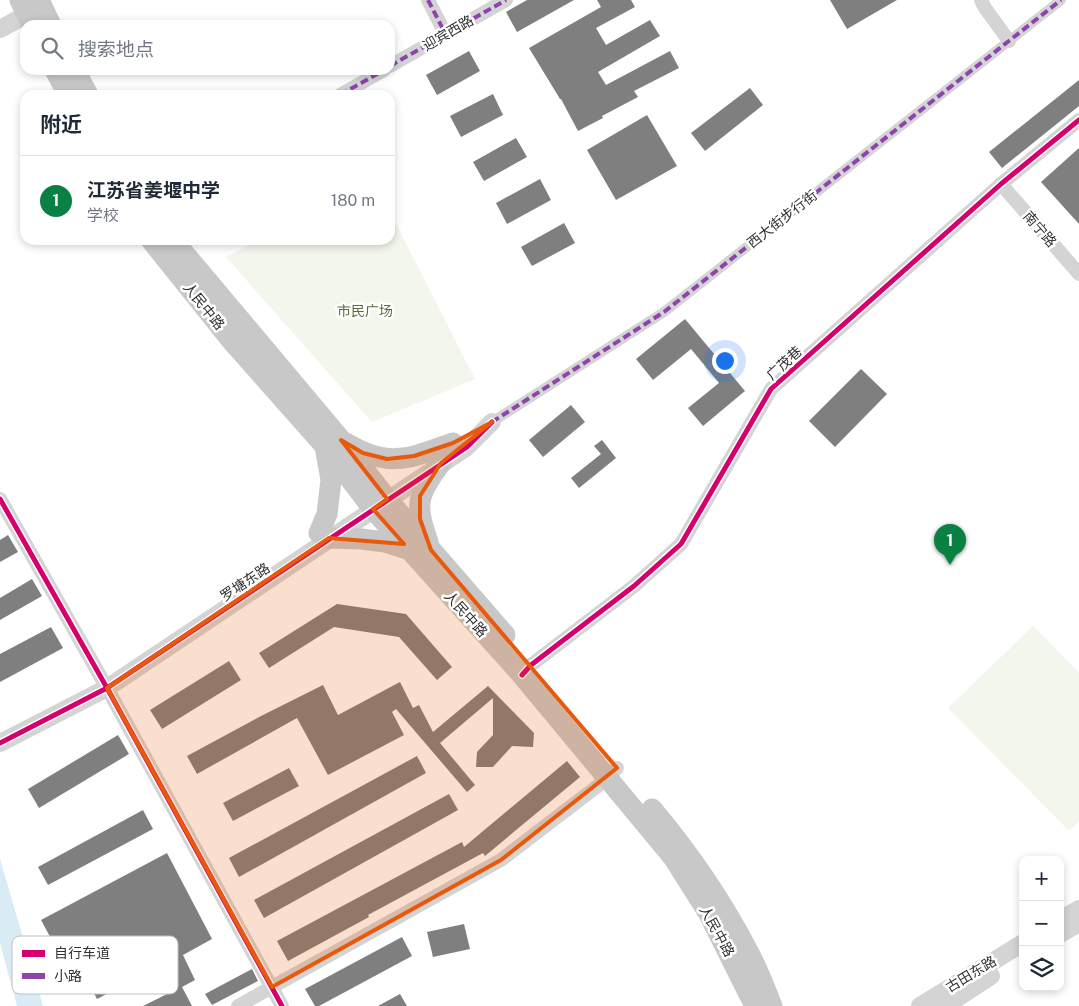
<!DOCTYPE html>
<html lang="zh">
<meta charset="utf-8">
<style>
:root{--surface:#fff;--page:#f2f2f3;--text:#1f2937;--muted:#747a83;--line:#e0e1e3;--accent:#0b8043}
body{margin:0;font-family:"Public Sans","Noto Sans SC",sans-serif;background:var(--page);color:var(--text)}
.controls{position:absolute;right:15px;bottom:15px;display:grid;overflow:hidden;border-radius:10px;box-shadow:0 2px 8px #0003}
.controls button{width:45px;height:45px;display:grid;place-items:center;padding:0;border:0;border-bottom:1px solid var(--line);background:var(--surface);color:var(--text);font:25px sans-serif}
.you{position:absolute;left:724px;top:360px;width:18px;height:18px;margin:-12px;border:4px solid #fff;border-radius:50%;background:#1a73e8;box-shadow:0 0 0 8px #1a73e833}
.badge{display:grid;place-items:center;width:32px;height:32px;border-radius:50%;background:var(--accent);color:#fff;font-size:16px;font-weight:700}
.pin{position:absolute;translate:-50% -41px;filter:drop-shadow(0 1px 2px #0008)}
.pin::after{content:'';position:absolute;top:26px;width:18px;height:15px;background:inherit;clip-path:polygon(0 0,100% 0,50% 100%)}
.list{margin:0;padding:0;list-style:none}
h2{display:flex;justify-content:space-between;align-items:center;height:65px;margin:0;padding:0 20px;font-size:21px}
h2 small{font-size:16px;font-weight:400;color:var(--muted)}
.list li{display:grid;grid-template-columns:32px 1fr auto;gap:15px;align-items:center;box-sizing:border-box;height:90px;padding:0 20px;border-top:1px solid var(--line)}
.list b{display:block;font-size:19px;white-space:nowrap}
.list p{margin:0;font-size:16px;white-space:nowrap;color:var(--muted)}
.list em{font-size:16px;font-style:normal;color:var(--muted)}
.icon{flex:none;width:28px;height:28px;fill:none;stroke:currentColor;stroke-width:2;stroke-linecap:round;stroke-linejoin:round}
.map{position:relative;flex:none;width:1079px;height:1006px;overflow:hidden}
.search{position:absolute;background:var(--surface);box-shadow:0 2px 8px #0003;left:20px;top:20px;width:375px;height:55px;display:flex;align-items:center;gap:12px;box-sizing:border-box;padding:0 18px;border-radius:15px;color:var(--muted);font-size:19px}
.panel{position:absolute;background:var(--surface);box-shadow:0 2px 8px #0003;left:20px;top:90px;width:375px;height:155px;border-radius:15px}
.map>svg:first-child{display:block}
</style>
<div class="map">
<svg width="1079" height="1006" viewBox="0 0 1079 1006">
<rect width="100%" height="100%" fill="#fff"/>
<!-- green -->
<g fill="#f2f6ed">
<path d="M390 212 475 379 372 422 226 257 260 240H390Z"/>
<path d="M1033 626 1079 673V821L1069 831 948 708Z"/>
</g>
<!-- water -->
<path fill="#d9ebf4" d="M0 859 43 1006H17L0 943Z"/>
<!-- building -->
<g fill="#7f7f7f">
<path d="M527 0H574L517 32 506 12Z"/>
<path d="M597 0H631L635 7 596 28 606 45 650 20 660 36 598 72 606 85 670 51 679 68 634 91 638 97 602 116 603 118 578 131 561 99H560L529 48 601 7Z"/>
<path d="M830 0H897L847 29Z"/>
<path d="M469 51 480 71 437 95 426 75Z"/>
<path d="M1079 80V106L1002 168 989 152Z"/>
<path d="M750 88 763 105 705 151 691 133Z"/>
<path d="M493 94 503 115 461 137 450 116Z"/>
<path d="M647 115 677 166 616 200 587 150Z"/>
<path d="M516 138 527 157 484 181 473 162Z"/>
<path d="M1079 148V224L1041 182Z"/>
<path d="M540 179 551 200 507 224 496 203Z"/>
<path d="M564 223 575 243 532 266 521 247Z"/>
<path d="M685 319 745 391 703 426 688 408 719 383 691 349 653 380 636 359Z"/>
<path d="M861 369 887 394 835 447 809 421Z"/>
<path d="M571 405 585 422 543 457 529 440Z"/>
<path d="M602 440 616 458 579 488 571 478 601 454 594 446Z"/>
<path d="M8 535 18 552 0 562V540Z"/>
<path d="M32 579 42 596 0 620V598Z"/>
<path d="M337 604 406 614 452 667 437 680 399 637 334 627 269 668 259 653Z"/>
<path d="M51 627 63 648 0 682V654Z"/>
<path d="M229 661 241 680 162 729 150 710Z"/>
<path d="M400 682 413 708 419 705 433 732 488 686 534 733 533 747 512 746 493 767H476L477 752 493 735V698L440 743 475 785 467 792 396 709 392 712 404 735 328 775 297 718 197 774 187 756 263 715 323 685 338 715Z"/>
<path d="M118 735 129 754 39 808 28 789Z"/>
<path d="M417 756 426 773 239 877 229 858Z"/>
<path d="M567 761 580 777 485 856 483 853 368 915 369 917 288 961 277 941 462 842 464 847Z"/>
<path d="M289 768 299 786 233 821 223 803Z"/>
<path d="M449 794 458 810 264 918 254 900Z"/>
<path d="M143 810 153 829 48 885 38 867Z"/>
<path d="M167 853 212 939 183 955 195 980 182 987 192 1006H143L167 994 155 969 97 999 81 968 70 974 41 920Z"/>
<path d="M464 924 470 949 433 957 427 932Z"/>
<path d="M402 937 412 956 319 1006H315L305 989Z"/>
<path d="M252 969 258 981 212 1005 205 994Z"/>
<path d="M400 994 407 1006H378Z"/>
</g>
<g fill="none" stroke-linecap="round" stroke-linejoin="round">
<!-- pedestrian -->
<path stroke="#d4d4d4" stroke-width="10" d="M492 422 664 312 1061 0"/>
<!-- minor -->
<g stroke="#d4d4d4" stroke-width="14">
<path d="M428 0 446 35"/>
<path d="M981 0 985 8 1009 41"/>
<path d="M390 66 506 0"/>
<path d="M340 95 384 70"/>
<path d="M1001 184 1079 274"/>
<path d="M0 499 107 688 282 1006"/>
<path d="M522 675 531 665 634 586 681 544 771 389 1001 184 1079 120"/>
<path d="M238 1006 501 860 608 778 617 768"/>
</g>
<!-- tertiary -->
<g stroke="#d4d4d4" stroke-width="18">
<path d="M0 29 37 9"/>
<path d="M0 743 107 688 467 447 492 422"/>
<path d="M1060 920 1079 909"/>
<path d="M1060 934 1079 923"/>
<path d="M920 1006 1023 943"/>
<path d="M945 1006 991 976"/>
</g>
<!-- primary -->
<g stroke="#c8c8c8" stroke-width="21">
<path d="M20 0 32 25"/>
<path d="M39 0 51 25"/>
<path d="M55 70 68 95"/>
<path d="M75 70 88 95"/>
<path d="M151 240 232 341 325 446 373 509 522 675 673 857 709 914 755 1006"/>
<path d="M173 240 341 440 387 499 505 635"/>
<path d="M346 443C389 469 410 458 453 443"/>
<path d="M319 533 327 514 331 480 326 452"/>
<path d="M329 538 361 539 385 542 410 550"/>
<path d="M428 542C415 504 416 496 441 463"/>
<path d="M652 809C689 853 722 901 749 953 758 970 765 988 772 1006"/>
</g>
<!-- quiet -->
<g stroke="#8e44ad" stroke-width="4" stroke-dasharray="8 4" stroke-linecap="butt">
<path d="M428 0 446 35"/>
<path d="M390 66 506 0"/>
<path d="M340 95 384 70"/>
<path d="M492 422 664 312 1061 0"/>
</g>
<!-- cycleway casing -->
<g stroke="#fff" stroke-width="8">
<g id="cycleway">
<path d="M0 499 107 688 282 1006"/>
<path d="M522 675 531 665 634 586 681 544 771 389 1001 184 1079 120"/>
<path d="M0 743 107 688 467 447 492 422"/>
</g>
</g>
<!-- cycleway -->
<use href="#cycleway" stroke="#d6006c" stroke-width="5"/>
</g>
<!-- marked area -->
<path fill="#e8590c" fill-opacity="0.2" stroke="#e8590c" stroke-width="4" stroke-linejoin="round" d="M492 422 441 463 420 496V519L431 550 617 768 501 860 272 987 107 688 329 538 404 544 373 509 387 499 341 440 363 453 387 459 414 456 453 443Z"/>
<g text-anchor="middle" stroke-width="5" stroke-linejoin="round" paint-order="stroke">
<!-- street labels -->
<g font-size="14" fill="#303030" stroke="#fff">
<text transform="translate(448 33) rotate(-30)" y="5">迎宾西路</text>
<text transform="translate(782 219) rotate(-38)" y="5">西大街步行街</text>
<text transform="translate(1040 229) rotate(49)" y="5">南宁路</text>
<text transform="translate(204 306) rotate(51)" y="5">人民中路</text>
<text transform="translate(784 363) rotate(-42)" y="5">广茂巷</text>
<text transform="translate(245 582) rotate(-34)" y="5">罗塘东路</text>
<text transform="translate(466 614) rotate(48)" y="5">人民中路</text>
<text transform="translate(717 931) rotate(61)" y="5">人民中路</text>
<text transform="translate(971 974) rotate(-31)" y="5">古田东路</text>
</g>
<!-- park labels -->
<g font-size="14" fill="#56703a" stroke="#fff">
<text x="365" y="316">市民广场</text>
</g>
</g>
<!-- legend -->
<rect x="12" y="936" width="166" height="58" rx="8" fill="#fff" stroke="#c1c1c1" stroke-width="1"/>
<rect x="22" y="950" width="23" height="7" fill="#d6006c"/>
<rect x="22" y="973" width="23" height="6" fill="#8e44ad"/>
<g font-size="14" fill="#303030">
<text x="54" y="958">自行车道</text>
<text x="54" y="981">小路</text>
</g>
</svg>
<div class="controls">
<button>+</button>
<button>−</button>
<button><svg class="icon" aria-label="layers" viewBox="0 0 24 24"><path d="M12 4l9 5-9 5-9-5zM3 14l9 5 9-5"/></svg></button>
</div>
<div class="you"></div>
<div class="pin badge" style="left:950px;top:565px">1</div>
<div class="search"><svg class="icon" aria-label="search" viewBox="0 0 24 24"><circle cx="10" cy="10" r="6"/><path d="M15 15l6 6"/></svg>搜索地点</div>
<section class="panel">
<h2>附近<small></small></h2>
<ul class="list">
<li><span class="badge">1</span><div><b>江苏省姜堰中学</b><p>学校</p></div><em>180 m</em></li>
</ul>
</section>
</div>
